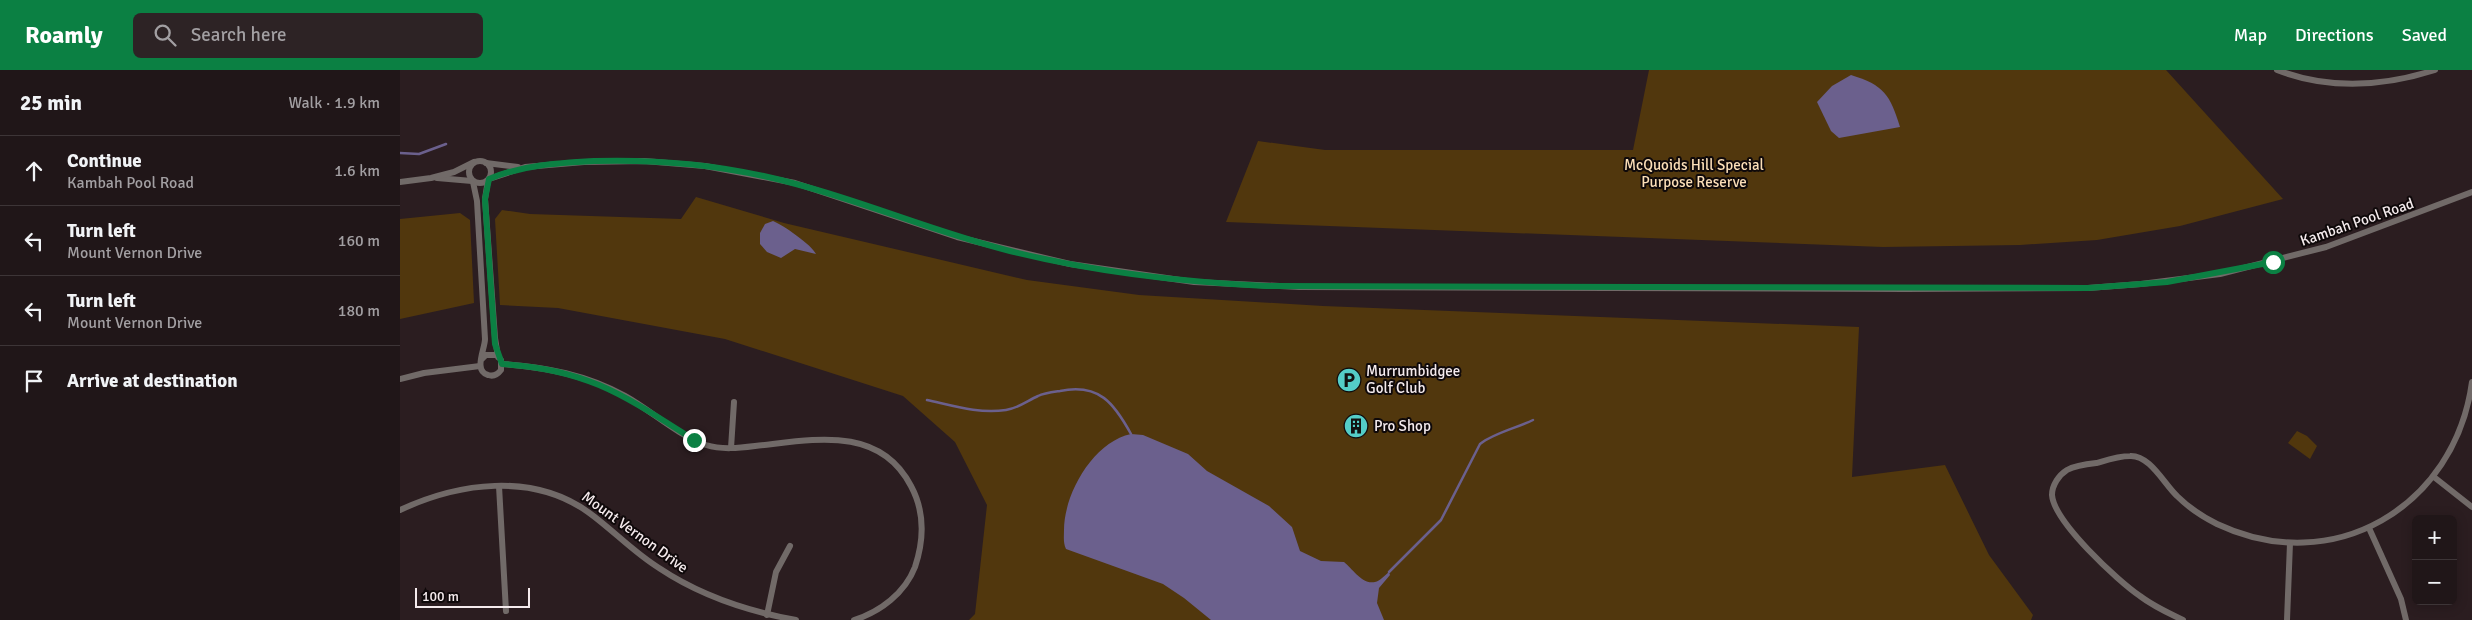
<!DOCTYPE html>
<meta charset="utf-8">
<style>
:root{--surface:#201618;--page:#2d2325;--text:#f1f3f6;--muted:#a29fa2;--line:#3d3537;--accent:#0b8043}
body{margin:0;font-family:Signika,sans-serif;background:var(--page);color:var(--text)}
.controls{position:absolute;right:15px;bottom:15px;display:grid;overflow:hidden;border-radius:8px;box-shadow:0 2px 12px #0003}
.controls button{width:45px;height:45px;display:grid;place-items:center;padding:0;border:0;border-bottom:1px solid var(--line);background:var(--surface);color:var(--text);font:25px sans-serif}
.scale{position:absolute;left:15px;bottom:12px;width:115px;box-sizing:border-box;padding-left:5px;border:2px solid #f5ebed;border-top:0;font-size:14px;line-height:18px;white-space:nowrap;color:#f5ebed;-webkit-text-stroke:4px #0f090a;paint-order:stroke}
.stop{position:absolute;width:15px;height:15px;margin:-11px;border:4px solid #0b8043;border-radius:50%;background:#fff}
.stop.end{background:#0b8043;border-color:#fff;box-shadow:0 1px 5px #0008}
.list{margin:0;padding:0;list-style:none}
h2{display:flex;justify-content:space-between;align-items:center;height:65px;margin:0;padding:0 20px;font-size:21px}
h2 small{font-size:16px;font-weight:400;color:var(--muted)}
.list li{display:grid;grid-template-columns:32px 1fr auto;gap:15px;align-items:center;box-sizing:border-box;height:70px;padding:0 20px;border-top:1px solid var(--line)}
.list b{display:block;font-size:19px;white-space:nowrap}
.list p{margin:0;font-size:16px;white-space:nowrap;color:var(--muted)}
.list em{font-size:16px;font-style:normal;color:var(--muted)}
.icon{flex:none;width:28px;height:28px;fill:none;stroke:currentColor;stroke-width:2;stroke-linecap:round;stroke-linejoin:round}
.map{position:relative;flex:none;width:2072px;height:550px;overflow:hidden}
header{display:flex;align-items:center;gap:30px;box-sizing:border-box;height:70px;padding:0 25px;background:var(--accent);color:#fff}
header strong{font-size:24px}
nav{display:flex;gap:28px;margin-inline-start:auto;font-size:18px}
.search{width:350px;height:45px;background:var(--page);display:flex;align-items:center;gap:12px;box-sizing:border-box;padding:0 18px;border-radius:8px;color:var(--muted);font-size:19px}
main{display:flex}
aside{flex:1;background:var(--surface)}
.map>svg:first-child{display:block}
</style>
<header>
<strong>Roamly</strong>
<div class="search"><svg class="icon" aria-label="search" viewBox="0 0 24 24"><circle cx="10" cy="10" r="6"/><path d="M15 15l6 6"/></svg>Search here</div>
<nav><a>Map</a><a>Directions</a><a>Saved</a></nav>
</header>
<main>
<aside>
<h2>25 min<small>Walk · 1.9 km</small></h2>
<ul class="list">
<li><svg class="icon" aria-label="ahead" viewBox="0 0 24 24"><path d="M12 20V5M6 11l6-6 6 6"/></svg><div><b>Continue</b><p>Kambah Pool Road</p></div><em>1.6 km</em></li>
<li><svg class="icon" aria-label="left" viewBox="0 0 24 24"><path d="M17 20v-9H6M10 6l-5 5 5 5"/></svg><div><b>Turn left</b><p>Mount Vernon Drive</p></div><em>160 m</em></li>
<li><svg class="icon" aria-label="left" viewBox="0 0 24 24"><path d="M17 20v-9H6M10 6l-5 5 5 5"/></svg><div><b>Turn left</b><p>Mount Vernon Drive</p></div><em>180 m</em></li>
<li><svg class="icon" aria-label="arrive" viewBox="0 0 24 24"><path d="M6 21V4h12l-3 4 3 4H6"/></svg><div><b>Arrive at destination</b></div></li>
</ul>
</aside>
<div class="map">
<svg width="2072" height="550" viewBox="0 0 2072 550">
<rect width="100%" height="100%" fill="#2b1d20"/>
<!-- green -->
<g fill="#51370d">
<path d="M1249 0H1766L1883 129 1780 156 1697 170 1620 175 1483 177 826 152 858 71 925 80H1233Z"/>
<path d="M296 127 384 153 627 210 739 225 923 236 1459 257 1452 407 1545 395 1589 485 1633 545 1631 550H569L575 544 587 435 555 372 503 326 325 269 158 238 100 235 95 149 102 140 130 144 281 149Z"/>
<path d="M60 143 70 150 74 233 0 249V149Z"/>
<path d="M1897 361 1907 366 1917 376 1910 389 1888 373Z"/>
</g>
<!-- water -->
<g fill="#6b608d">
<path d="M1451 5C1484 15 1490 25 1500 57L1439 68 1431 61 1417 32 1432 16Z"/>
<path d="M373 151C383 155 412 175 416 184L395 179 381 188 367 182 360 174V163L365 154Z"/>
<path d="M731 364 743 365 788 384 807 401 869 436 892 457 900 481 921 491 944 492C952 498 962 515 975 512 980 511 985 505 989 502L990 505 979 518 977 533 984 550H811L784 528 763 514 666 479C663 473 664 466 664 460 664 424 693 372 731 364Z"/>
</g>
<g fill="none" stroke-linecap="round" stroke-linejoin="round">
<!-- stream -->
<g stroke="#6b608d" stroke-width="2.5">
<path d="M0 83 19 84 46 74"/>
<path d="M527 330C554 336 579 344 606 340 619 338 627 331 638 326 644 323 653 322 660 321 699 313 714 333 731 364"/>
<path d="M989 502 1041 450 1080 374C1094 363 1117 358 1133 350"/>
</g>
<!-- street -->
<g stroke="#716a68" stroke-width="6">
<path d="M1877 0C1929 20 1982 17 2035 0"/>
<circle cx="80" cy="102" r="11"/>
<path d="M86 93 118 97"/>
<path d="M37 108 72 111"/>
<path d="M89 109 125 97 184 92 244 91 305 96 395 113 557 167 670 194 794 212 899 217 1506 219 1688 218 1741 214 1820 204 1926 177 2072 122"/>
<path d="M88 110 85 129 95 268 98 287"/>
<path d="M0 112 31 108 54 102 74 92"/>
<path d="M73 112 77 131 85 269C85 279 73 301 88 305 94 307 98 304 101 300V290L97 285H86L81 290"/>
<path d="M102 294C146 297 187 305 225 326 252 341 277 365 306 375 322 380 339 378 355 376 411 370 479 354 511 416 525 442 524 470 515 497 505 523 480 542 454 550"/>
<path d="M0 309 24 303 80 296"/>
<path d="M331 378 334 332"/>
<path d="M2034 407 2072 437"/>
<path d="M99 416 106 541"/>
<path d="M0 440C58 413 132 402 188 442 212 459 233 482 259 498 301 526 346 541 396 550"/>
<path d="M1969 458 2001 529 2006 550"/>
<path d="M367 545 376 502 390 476"/>
<path d="M1783 550C1768 543 1753 536 1740 526 1718 511 1654 452 1652 425 1652 415 1659 405 1667 400 1676 395 1687 394 1697 393 1707 390 1719 386 1730 386 1750 385 1764 414 1777 426 1788 437 1803 447 1817 454 1933 509 2055 437 2072 312"/>
<path d="M1887 550 1890 473"/>
</g>
</g>
<g fill="none" stroke-linecap="round" stroke-linejoin="round">
<!-- route -->
<path stroke="#0b8043" stroke-width="6" d="M294 370C225 326 188 299 102 294L95 274 91 218 85 129 89 109C122 95 158 93 194 91 262 89 331 96 396 114 468 133 537 163 610 181 694 202 780 212 866 216L1688 218 1767 212 1873 192"/>
</g>
<!-- icons -->
<defs>
<g id="parking-disc" transform="scale(1.25)"><circle r="9.5" fill="#54cdc7" stroke="#0f090a"/><path d="M-3.5-5.5H1a3.5 3.5 0 0 1 0 7H-1V5.5H-3.5ZM-1-3.4V-.6H.8a1.4 1.4 0 0 0 0-2.8Z" fill="#111"/></g>
<g id="building-disc" transform="scale(1.25)"><circle r="9.5" fill="#54cdc7" stroke="#0f090a"/><path d="M-4-6H4V6H1V3H-1V6H-4ZM-2.5-4.3h1.7v1.8h-1.7ZM.8-4.3h1.7v1.8H.8ZM-2.5-1h1.7V.8h-1.7ZM.8-1h1.7V.8H.8Z" fill="#111"/></g>
</defs>
<g fill-rule="evenodd">
<use href="#parking-disc" x="949" y="310"/>
<use href="#building-disc" x="956" y="356"/>
</g>
<g text-anchor="middle" stroke-width="4" stroke-linejoin="round" paint-order="stroke">
<!-- park labels -->
<g font-size="15" fill="#fcdfb8" stroke="#0f090a">
<text x="1294" y="100">McQuoids Hill Special<tspan x="1294" dy="17">Purpose Reserve</tspan></text>
</g>
<!-- street labels -->
<g font-size="15" fill="#f5ebed" stroke="#0f090a">
<text transform="translate(1957 152) rotate(-19)" y="5">Kambah Pool Road</text>
<text transform="translate(235 462) rotate(36)" y="5">Mount Vernon Drive</text>
</g>
<!-- poi labels -->
<g font-size="15" fill="#f5ebed" stroke="#0f090a" text-anchor="start">
<text x="966" y="306">Murrumbidgee<tspan x="966" dy="17">Golf Club</tspan></text>
<text x="974" y="361">Pro Shop</text>
</g>
</g>
</svg>
<div class="controls">
<button>+</button>
<button>−</button>
</div>
<div class="scale">100 m</div>
<div class="stop" style="left:1873px;top:192px"></div>
<div class="stop end" style="left:294px;top:370px"></div>
</div>
</main>
